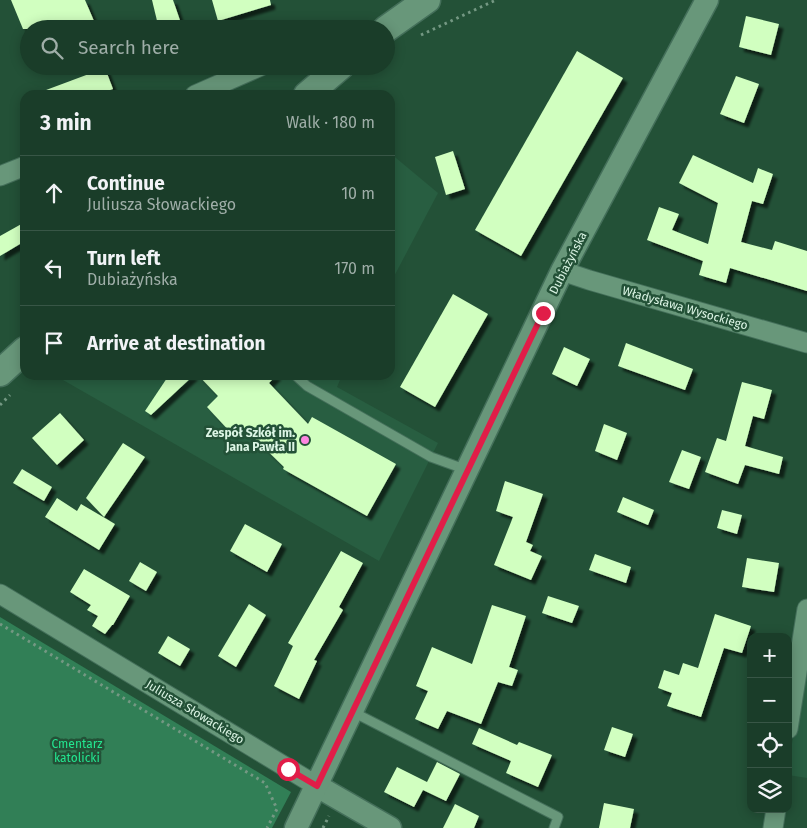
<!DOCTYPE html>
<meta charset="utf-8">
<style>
:root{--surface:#1a3d29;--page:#234431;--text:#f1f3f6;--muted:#9faea8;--line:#385646}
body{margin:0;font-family:"Fira Sans",sans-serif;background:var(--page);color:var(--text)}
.controls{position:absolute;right:15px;bottom:15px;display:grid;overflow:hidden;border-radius:10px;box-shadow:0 2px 12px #0003}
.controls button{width:45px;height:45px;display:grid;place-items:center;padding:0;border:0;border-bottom:1px solid var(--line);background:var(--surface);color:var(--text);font:25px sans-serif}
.stop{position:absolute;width:15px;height:15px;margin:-11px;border:4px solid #e11d48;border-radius:50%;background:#fff}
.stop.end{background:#e11d48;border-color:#fff;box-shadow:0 1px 5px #0008}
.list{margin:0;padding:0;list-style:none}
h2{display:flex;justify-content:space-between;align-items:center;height:65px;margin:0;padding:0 20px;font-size:21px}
h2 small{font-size:16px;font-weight:400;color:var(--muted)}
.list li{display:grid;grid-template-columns:32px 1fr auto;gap:15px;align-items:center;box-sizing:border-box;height:75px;padding:0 20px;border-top:1px solid var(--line)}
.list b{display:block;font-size:19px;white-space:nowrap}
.list p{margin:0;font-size:16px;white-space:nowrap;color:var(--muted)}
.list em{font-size:16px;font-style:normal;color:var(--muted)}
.icon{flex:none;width:28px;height:28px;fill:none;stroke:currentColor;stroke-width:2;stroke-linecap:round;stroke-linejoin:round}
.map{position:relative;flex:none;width:807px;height:828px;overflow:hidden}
.search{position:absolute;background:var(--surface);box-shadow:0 2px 12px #0003;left:20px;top:20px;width:375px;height:55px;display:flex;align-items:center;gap:12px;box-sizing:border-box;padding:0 18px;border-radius:28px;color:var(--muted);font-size:19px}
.panel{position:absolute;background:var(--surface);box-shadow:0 2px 12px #0003;left:20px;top:90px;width:375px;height:290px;border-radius:15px}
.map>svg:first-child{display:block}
</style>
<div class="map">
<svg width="807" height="828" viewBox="0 0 807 828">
<defs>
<filter id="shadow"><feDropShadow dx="4.5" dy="4.5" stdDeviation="1" flood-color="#0009"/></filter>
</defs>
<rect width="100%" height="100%" fill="#235137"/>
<!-- built -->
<g fill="#285e41">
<path d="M390 153 438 193 390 284Z"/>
<path d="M68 375H342L337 387 438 443 379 561 63 380Z"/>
<path d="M807 646V778L788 775V770Z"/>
</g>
<!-- green -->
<path fill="#317f56" d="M0 617 291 792 272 828H0Z"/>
<!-- building -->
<g fill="#d1ffc0" filter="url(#shadow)">
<path d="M11 0H85L94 21 77 29H23Z"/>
<path d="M152 0H173L183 29H159Z"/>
<path d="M212 0H270L271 5 218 21Z"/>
<path d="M746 16 779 24 771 55 739 47Z"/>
<path d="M577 51 623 78 521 256 475 230Z"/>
<path d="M105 68 113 89 96 95H38V93Z"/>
<path d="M736 76 759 84 744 123 720 114Z"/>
<path d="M453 151 465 189 446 195 435 157Z"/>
<path d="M693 155 753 183 758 168 773 174 763 204 752 201 741 242 772 250 775 241 807 251V291L730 268 726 283 699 275 703 261 647 240 659 207 679 214 672 230 708 244 718 203 679 183Z"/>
<path d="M25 222V241L0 256V236Z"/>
<path d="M453 294 488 314 435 407 400 387Z"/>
<path d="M626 343 693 369 685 390 618 366Z"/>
<path d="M564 347 590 359 577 386 552 374Z"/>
<path d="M169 375H194L151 415 145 411Z"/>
<path d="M198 375H277L269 383 308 424 312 417 396 464 367 516 283 469 284 467 241 425 233 435 207 407 218 396Z"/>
<path d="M742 382 772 390 764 419 753 416 745 446 783 457 779 474 745 465 738 484 705 472 717 438 726 441Z"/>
<path d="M60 413 84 440 57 465 32 438Z"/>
<path d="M604 424 627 433 617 460 595 451Z"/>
<path d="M123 443 145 457 104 517 86 498Z"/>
<path d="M682 450 701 457 689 489 669 482Z"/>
<path d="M22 469 52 487 44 501 13 483Z"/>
<path d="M505 481 543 494 526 542 533 545 530 551 542 556 531 580 494 565 513 517 496 511Z"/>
<path d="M623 497 654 510 648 525 617 512Z"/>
<path d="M57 498 77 511 81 504 115 524 99 550 45 517Z"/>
<path d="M722 510 742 515 737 534 717 528Z"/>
<path d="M245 524 282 544 267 572 230 551Z"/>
<path d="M341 551 363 563 339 607 343 610 314 660 317 661 299 699 274 686 293 646 288 643Z"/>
<path d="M595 554 631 567 626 583 589 570Z"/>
<path d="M747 558 779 563 774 592 742 587Z"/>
<path d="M140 562 157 572 146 591 129 581Z"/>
<path d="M84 569 130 596 113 625H112L105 634 92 626 98 616 87 610 91 605 70 592Z"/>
<path d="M548 596 579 606 572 623 542 613Z"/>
<path d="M249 604 266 615 236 667 218 656Z"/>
<path d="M492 605 526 616 509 667 518 670 512 686 498 682 481 724 447 711 438 729 415 719 428 691 416 686 432 647 472 664Z"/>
<path d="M715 614 751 626 742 653 724 648 701 717 667 706 672 693 658 688 664 670 679 675 683 663 698 668Z"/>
<path d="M168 636 190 649 180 666 158 653Z"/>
<path d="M612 727 633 734 625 757 604 750Z"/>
<path d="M479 728 517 745 519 742 552 755 538 787 506 773 511 761 472 744Z"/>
<path d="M437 762 460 774 446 801 423 790 414 807 384 792 397 767 427 782Z"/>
<path d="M604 803 634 809 630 828H599Z"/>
<path d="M455 804 479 816 474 828H443Z"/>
</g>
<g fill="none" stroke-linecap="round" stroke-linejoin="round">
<!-- service casing -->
<g stroke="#446f5a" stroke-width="11">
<g id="service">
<path d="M295 375 307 386 431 457 467 470"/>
<path d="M353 712 558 817 554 828"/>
</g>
</g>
<!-- minor casing -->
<g stroke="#446f5a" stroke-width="21">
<g id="minor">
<path d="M195 95 261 66"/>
<path d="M0 176 25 166"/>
<path d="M562 271 589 280 807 343"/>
<path d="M0 594 317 786"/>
<path d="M788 729 807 609"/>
<path d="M773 828 776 809"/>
</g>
</g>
<!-- tertiary casing -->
<g stroke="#446f5a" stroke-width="25">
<g id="tertiary">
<path d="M317 786 390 828"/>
<path d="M296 828 562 271 707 0"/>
</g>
</g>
<!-- secondary casing -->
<g stroke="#446f5a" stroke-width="29">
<g id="secondary">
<path d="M386 29 427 0"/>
<path d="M307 95 341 66"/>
<path d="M0 373 25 350"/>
</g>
</g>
<!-- path -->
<g stroke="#749883" stroke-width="3" stroke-dasharray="2.5 4" stroke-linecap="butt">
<path d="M421 35 496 0"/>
<path d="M363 72 370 66"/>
<path d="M0 405 10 395"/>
<path d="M0 624 265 783 277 809 267 828"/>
<path d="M323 828 329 816"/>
</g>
<!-- service -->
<use href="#service" stroke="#68977a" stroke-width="9"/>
<!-- minor -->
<use href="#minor" stroke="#68977a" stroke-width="19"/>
<!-- tertiary -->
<use href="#tertiary" stroke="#68977a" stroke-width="22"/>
<!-- secondary -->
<use href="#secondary" stroke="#68977a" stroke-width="26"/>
</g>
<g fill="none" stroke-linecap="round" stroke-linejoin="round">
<!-- route -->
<path stroke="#e11d48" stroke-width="6" d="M288 769 317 786 543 313"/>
</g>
<!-- markers -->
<circle fill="#fe86e1" stroke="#235137" stroke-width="2" cx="305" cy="440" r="5"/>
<g text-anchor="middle" stroke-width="5" stroke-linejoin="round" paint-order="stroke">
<!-- street labels -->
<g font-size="12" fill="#dcf5e5" stroke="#235137">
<text transform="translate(568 263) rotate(-63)" y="4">Dubiażyńska</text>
<text transform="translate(685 308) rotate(16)" y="4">Władysława Wysockiego</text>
<text transform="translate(195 712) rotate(31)" y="4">Juliusza Słowackiego</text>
</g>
<!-- poi labels -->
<g font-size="12" font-weight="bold" fill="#dcf5e5" stroke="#235137" text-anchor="end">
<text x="295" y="437">Zespół Szkół im.<tspan x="295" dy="14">Jana Pawła II</tspan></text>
</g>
<!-- park labels -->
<g font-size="12" fill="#23e690" stroke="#235137">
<text x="77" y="748">Cmentarz<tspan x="77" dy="14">katolicki</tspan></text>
</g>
</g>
</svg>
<div class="controls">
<button>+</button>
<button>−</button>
<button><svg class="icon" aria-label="locate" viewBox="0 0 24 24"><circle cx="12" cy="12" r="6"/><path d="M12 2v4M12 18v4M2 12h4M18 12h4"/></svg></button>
<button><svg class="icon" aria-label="layers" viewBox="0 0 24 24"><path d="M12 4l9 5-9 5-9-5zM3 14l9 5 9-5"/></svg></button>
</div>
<div class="stop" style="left:288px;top:769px"></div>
<div class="stop end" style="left:543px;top:313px"></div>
<div class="search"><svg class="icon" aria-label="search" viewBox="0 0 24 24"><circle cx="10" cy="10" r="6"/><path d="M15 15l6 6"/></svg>Search here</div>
<section class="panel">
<h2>3 min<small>Walk · 180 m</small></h2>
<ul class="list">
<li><svg class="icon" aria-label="ahead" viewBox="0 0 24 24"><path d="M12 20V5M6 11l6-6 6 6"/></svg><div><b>Continue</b><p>Juliusza Słowackiego</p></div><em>10 m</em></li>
<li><svg class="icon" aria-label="left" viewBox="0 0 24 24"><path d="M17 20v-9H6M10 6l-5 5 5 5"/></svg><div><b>Turn left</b><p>Dubiażyńska</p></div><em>170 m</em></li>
<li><svg class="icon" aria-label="arrive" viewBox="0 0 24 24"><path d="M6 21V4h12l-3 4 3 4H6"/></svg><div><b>Arrive at destination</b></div></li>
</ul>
</section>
</div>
